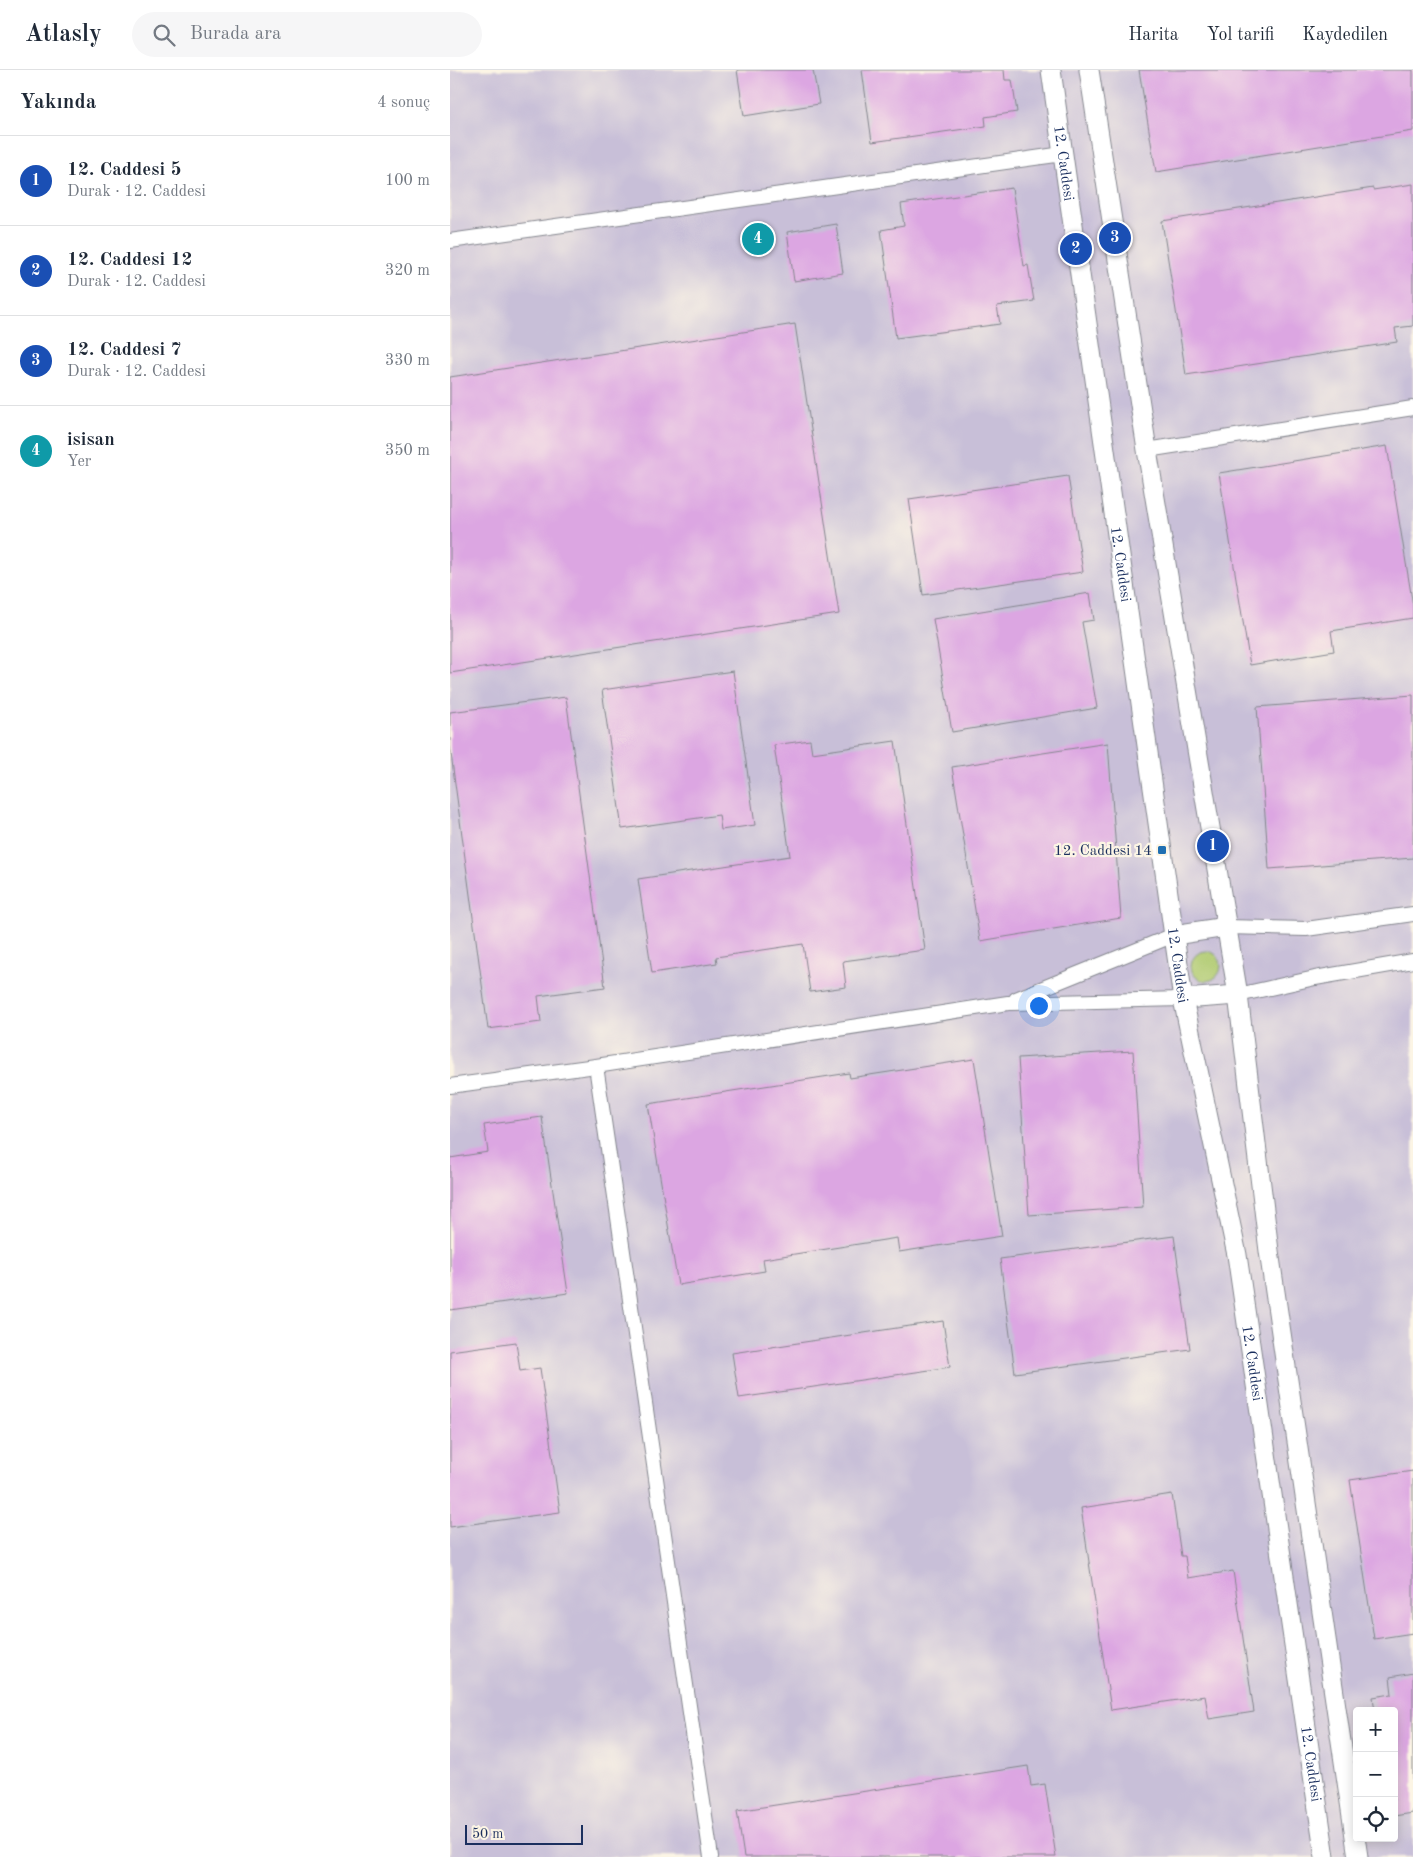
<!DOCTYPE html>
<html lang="tr">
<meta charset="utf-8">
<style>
:root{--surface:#fff;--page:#f6f6f7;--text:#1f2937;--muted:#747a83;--line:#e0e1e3;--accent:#1f6fb2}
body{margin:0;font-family:"Old Standard TT",serif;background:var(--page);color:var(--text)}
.controls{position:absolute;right:15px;bottom:15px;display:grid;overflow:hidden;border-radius:5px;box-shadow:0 2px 12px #0003}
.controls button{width:45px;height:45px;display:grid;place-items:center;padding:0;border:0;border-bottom:1px solid var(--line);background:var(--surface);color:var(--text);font:25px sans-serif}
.scale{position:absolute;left:15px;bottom:12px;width:118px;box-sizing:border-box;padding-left:5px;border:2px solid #1b2f5e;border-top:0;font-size:14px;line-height:18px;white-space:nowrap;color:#1b2f5e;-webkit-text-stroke:4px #fcf5e5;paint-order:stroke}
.you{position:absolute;left:588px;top:935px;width:18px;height:18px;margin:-12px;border:4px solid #fff;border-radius:50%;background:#1a73e8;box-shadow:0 0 0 8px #1a73e833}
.badge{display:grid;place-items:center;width:32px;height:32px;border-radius:50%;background:var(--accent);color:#fff;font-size:16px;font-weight:700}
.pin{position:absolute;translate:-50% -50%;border:2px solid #fff;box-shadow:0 1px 5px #0006}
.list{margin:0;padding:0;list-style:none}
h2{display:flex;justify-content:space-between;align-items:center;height:65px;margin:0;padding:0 20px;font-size:21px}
h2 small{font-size:16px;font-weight:400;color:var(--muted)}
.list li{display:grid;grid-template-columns:32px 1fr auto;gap:15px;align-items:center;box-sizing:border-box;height:90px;padding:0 20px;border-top:1px solid var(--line)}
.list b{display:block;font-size:19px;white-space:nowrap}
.list p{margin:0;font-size:16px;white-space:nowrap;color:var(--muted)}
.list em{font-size:16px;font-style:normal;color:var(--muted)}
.icon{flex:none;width:28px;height:28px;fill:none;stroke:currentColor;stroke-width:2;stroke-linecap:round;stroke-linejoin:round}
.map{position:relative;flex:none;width:963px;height:1787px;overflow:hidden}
header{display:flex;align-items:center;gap:30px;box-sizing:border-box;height:70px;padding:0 25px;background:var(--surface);border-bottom:1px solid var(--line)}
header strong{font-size:24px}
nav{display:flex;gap:28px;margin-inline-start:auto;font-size:18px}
.search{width:350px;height:45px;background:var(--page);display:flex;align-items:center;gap:12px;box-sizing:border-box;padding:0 18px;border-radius:28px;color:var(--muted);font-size:19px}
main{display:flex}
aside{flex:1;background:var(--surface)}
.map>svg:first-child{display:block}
</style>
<header>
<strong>Atlasly</strong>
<div class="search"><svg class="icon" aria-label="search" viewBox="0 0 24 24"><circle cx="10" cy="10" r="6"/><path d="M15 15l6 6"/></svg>Burada ara</div>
<nav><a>Harita</a><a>Yol tarifi</a><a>Kaydedilen</a></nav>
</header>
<main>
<aside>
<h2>Yakında<small>4 sonuç</small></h2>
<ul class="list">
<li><span class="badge" style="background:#1a4fb4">1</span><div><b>12. Caddesi 5</b><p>Durak · 12. Caddesi</p></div><em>100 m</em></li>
<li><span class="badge" style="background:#1a4fb4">2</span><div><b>12. Caddesi 12</b><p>Durak · 12. Caddesi</p></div><em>320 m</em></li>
<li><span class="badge" style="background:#1a4fb4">3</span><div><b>12. Caddesi 7</b><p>Durak · 12. Caddesi</p></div><em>330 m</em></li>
<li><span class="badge" style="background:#0f9aa8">4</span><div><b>isisan</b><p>Yer</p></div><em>350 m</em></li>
</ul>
</aside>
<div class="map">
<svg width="963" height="1787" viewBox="0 0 963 1787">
<rect width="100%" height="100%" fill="#fcf5e5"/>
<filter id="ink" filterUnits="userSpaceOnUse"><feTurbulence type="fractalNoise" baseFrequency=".02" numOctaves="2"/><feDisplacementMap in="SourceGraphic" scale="10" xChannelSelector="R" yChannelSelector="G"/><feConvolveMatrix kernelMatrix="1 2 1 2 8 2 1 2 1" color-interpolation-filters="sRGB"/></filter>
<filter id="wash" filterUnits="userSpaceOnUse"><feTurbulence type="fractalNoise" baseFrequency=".0096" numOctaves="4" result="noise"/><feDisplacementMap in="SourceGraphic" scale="20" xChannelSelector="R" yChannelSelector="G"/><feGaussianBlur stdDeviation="1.12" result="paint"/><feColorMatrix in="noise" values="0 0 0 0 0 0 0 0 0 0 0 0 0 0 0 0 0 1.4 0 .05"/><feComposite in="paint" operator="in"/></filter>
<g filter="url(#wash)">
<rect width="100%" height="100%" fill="#eedebd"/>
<!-- industrial -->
<path fill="#c8bfd8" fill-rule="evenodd" d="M0 0H963V1787H0ZM907 1641H944V1768H907Z"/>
<!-- green -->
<circle fill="#afca6f" stroke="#657c66" cx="756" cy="896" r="15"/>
<g id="blocks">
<!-- building -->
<g fill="#dca6e2">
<path d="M287 0H363L369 34 294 46Z"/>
<path d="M412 0H554L555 10H562L567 42 535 47 536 56 422 72Z"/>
<path d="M689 0H963V61L706 102Z"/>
<path d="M963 114V256L945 258 947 272 736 305 712 151 923 118V120Z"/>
<path d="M562 118 574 196 578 195 584 231 547 236 550 254 446 268 431 160 454 156 451 134Z"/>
<path d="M386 154 393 203 344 211 337 162Z"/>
<path d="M345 254 389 544 0 603V307Z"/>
<path d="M937 376 963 536V548L881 561 884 581 800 595 769 403Z"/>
<path d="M618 406 633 502 473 525 459 429Z"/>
<path d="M640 523 644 550 632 552 647 638 502 662 483 549Z"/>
<path d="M283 601 305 755 271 760 269 745 172 759 152 620Z"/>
<path d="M963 625V788L819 799 807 637Z"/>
<path d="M116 627 155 917 88 926 91 952 38 959 0 676V642Z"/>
<path d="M360 670 362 683 445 671 475 880 393 891 396 917 360 922 353 874 266 887 267 893 202 903 188 809 340 786 324 675Z"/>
<path d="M658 673 671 848 530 871 502 697Z"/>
<path d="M683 981 693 1137 579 1145 568 988Z"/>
<path d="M524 989 552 1166 449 1182 447 1168 313 1189 315 1201 228 1215 198 1034 399 1003 400 1008Z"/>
<path d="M92 1047 118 1223 0 1240V1088L38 1082 34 1055Z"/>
<path d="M724 1166 740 1279 565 1303 550 1189Z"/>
<path d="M493 1251 500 1297 289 1328 282 1283Z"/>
<path d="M66 1272 70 1301 90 1298 110 1442 0 1457V1281Z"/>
<path d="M963 1401V1563L924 1569 900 1410Z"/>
<path d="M722 1424 731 1486H735L738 1508 783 1501 804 1642 759 1649 755 1626 661 1640 631 1438Z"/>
<path d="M963 1603V1743L944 1746V1641H925L923 1627 942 1624 940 1607Z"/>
<path d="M578 1696 581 1716 595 1714 606 1787H294L287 1741Z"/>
</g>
</g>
</g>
<g filter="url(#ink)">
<use href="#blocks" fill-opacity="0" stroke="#84868e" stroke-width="1"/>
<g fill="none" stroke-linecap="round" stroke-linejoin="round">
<!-- street casing -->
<g stroke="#84868e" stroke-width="16">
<g id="street">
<path d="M0 171 613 84"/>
<path d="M697 380 963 338"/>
<path d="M776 857 856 859 963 844"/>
<path d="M788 925 865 908 963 891"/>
<path d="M566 929 724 865"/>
<path d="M146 996 261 1787"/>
<path d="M0 1016 146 996 558 933 733 929"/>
</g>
</g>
<!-- secondary casing -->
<g stroke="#84868e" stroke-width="21">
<g id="secondary">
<path id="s1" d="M601 0 733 929 787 1185 875 1787"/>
<path d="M639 0 697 380 788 925 819 1181 908 1787"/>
<path d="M724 865 776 857"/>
<path d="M733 929 788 925"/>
</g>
</g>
<!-- street -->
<use href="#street" stroke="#fff" stroke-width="14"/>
<!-- secondary -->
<use href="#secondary" stroke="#fff" stroke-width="19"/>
</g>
</g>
<!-- markers -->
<rect fill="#1f6fb2" stroke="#fcf5e5" stroke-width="2" x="707" y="775" width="10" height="10" rx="2.5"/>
<g text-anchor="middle" stroke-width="4.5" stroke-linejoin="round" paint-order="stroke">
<!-- street labels -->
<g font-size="15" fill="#1b2f5e" stroke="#fcf5e5">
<text dy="5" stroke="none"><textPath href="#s1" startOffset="94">12. Caddesi</textPath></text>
<text dy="5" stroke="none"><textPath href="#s1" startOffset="499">12. Caddesi</textPath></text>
<text dy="5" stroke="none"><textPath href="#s1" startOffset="904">12. Caddesi</textPath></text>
<text dy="5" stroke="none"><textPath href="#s1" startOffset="1309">12. Caddesi</textPath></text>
<text dy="5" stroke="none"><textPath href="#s1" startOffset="1714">12. Caddesi</textPath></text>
</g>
<!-- poi labels -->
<g font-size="15" fill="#1b2f5e" stroke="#fcf5e5" text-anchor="end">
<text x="702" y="785">12. Caddesi 14</text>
</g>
</g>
</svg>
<div class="controls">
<button>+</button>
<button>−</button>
<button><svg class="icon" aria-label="locate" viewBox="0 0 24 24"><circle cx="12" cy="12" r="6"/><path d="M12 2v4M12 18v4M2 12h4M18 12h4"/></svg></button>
</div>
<div class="scale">50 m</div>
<div class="you"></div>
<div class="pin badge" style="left:763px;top:776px;background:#1a4fb4">1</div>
<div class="pin badge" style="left:626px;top:179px;background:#1a4fb4">2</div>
<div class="pin badge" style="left:665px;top:168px;background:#1a4fb4">3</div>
<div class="pin badge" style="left:308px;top:169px;background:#0f9aa8">4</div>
</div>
</main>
